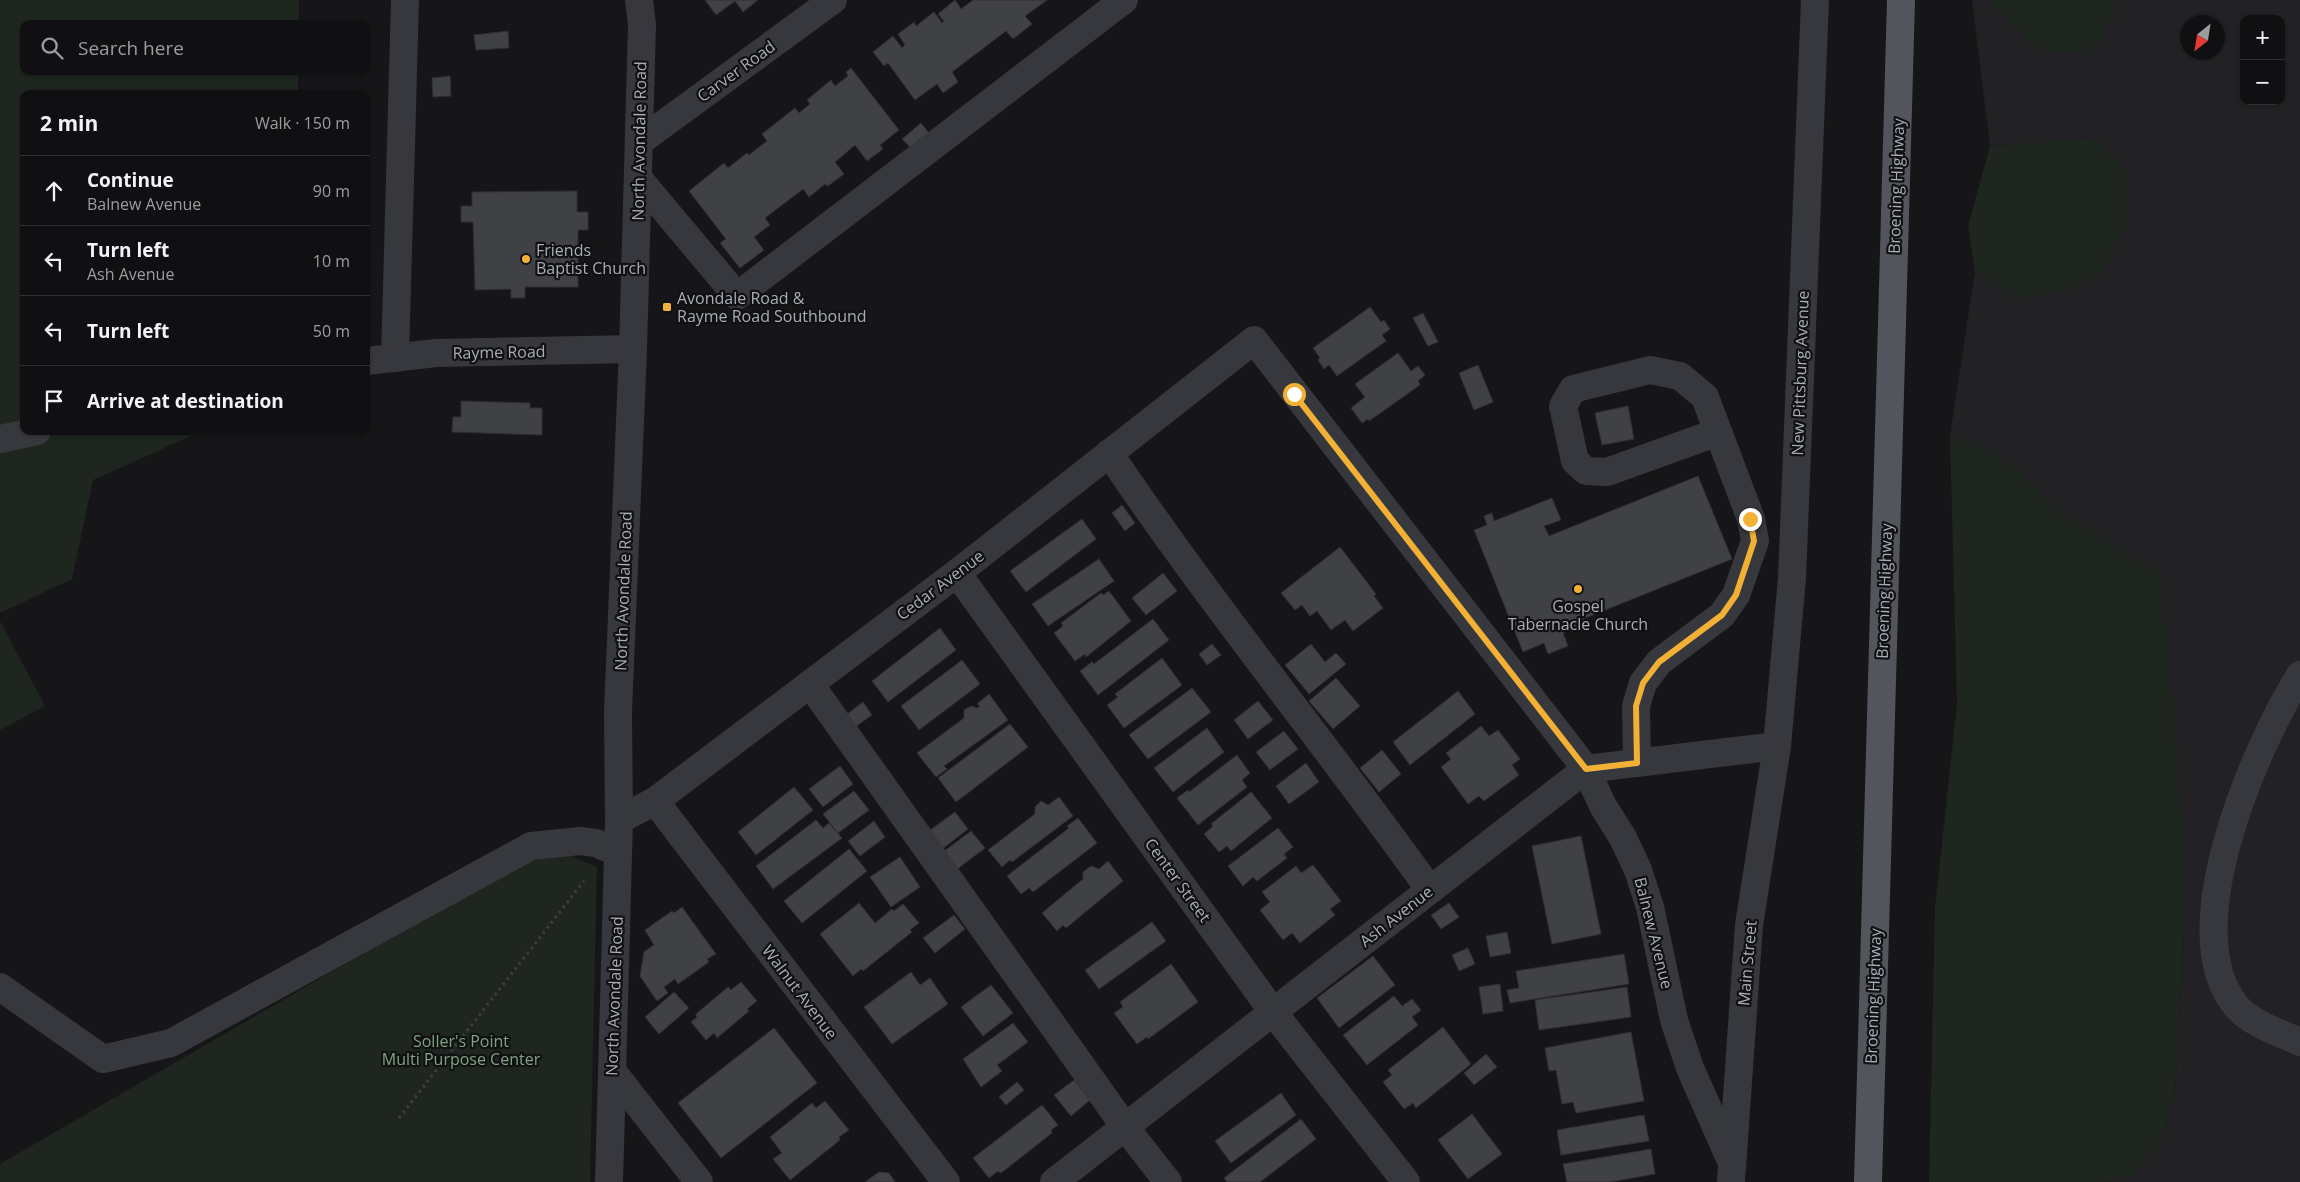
<!DOCTYPE html>
<meta charset="utf-8">
<style>
:root{--surface:#101012;--page:#1e1e20;--text:#f1f3f6;--muted:#9c9d9f;--line:#303032}
body{margin:0;font-family:"Open Sans",sans-serif;background:var(--page);color:var(--text)}
.controls{position:absolute;right:15px;top:15px;display:grid;overflow:hidden;border-radius:10px;box-shadow:0 1px 4px #0004}
.controls button{width:45px;height:45px;display:grid;place-items:center;padding:0;border:0;border-bottom:1px solid var(--line);background:var(--surface);color:var(--text);font:25px sans-serif}
.compass{position:absolute;left:2180px;top:15px;width:45px;height:45px;border-radius:50%;background:var(--surface);box-shadow:0 1px 4px #0004;rotate:210deg}
.stop{position:absolute;width:15px;height:15px;margin:-11px;border:4px solid #f2b134;border-radius:50%;background:#fff}
.stop.end{background:#f2b134;border-color:#fff;box-shadow:0 1px 5px #0008}
.list{margin:0;padding:0;list-style:none}
h2{display:flex;justify-content:space-between;align-items:center;height:65px;margin:0;padding:0 20px;font-size:21px}
h2 small{font-size:16px;font-weight:400;color:var(--muted)}
.list li{display:grid;grid-template-columns:32px 1fr auto;gap:15px;align-items:center;box-sizing:border-box;height:70px;padding:0 20px;border-top:1px solid var(--line)}
.list b{display:block;font-size:19px;white-space:nowrap}
.list p{margin:0;font-size:16px;white-space:nowrap;color:var(--muted)}
.list em{font-size:16px;font-style:normal;color:var(--muted)}
.icon{flex:none;width:28px;height:28px;fill:none;stroke:currentColor;stroke-width:2;stroke-linecap:round;stroke-linejoin:round}
.map{position:relative;flex:none;width:2300px;height:1182px;overflow:hidden}
.search{position:absolute;background:var(--surface);box-shadow:0 1px 4px #0004;left:20px;top:20px;width:350px;height:55px;display:flex;align-items:center;gap:12px;box-sizing:border-box;padding:0 18px;border-radius:10px;color:var(--muted);font-size:19px}
.panel{position:absolute;background:var(--surface);box-shadow:0 1px 4px #0004;left:20px;top:90px;width:350px;height:345px;border-radius:10px}
.map>svg:first-child{display:block}
</style>
<div class="map">
<svg width="2300" height="1182" viewBox="0 0 2300 1182">
<rect width="100%" height="100%" fill="#161618"/>
<!-- built -->
<path fill="#222225" fill-rule="evenodd" d="M1972 0H1987L2041 50 2115 15V0H2300V1182H2106L2133 1175 2163 1138 2175 1090 2184 935 2160 574 2072 520 1995 452 1950 435 1975 272 2015 298 2091 138 1990 146ZM2244 19H2281V101H2244ZM2188 22H2218V52H2188Z"/>
<!-- green -->
<g fill="#1e261f">
<path d="M0 0H299V24H24V71H298V94H24V431H202L93 480 72 579 0 613Z"/>
<path d="M1987 0H2115V15L2089 55 2041 50Z"/>
<path d="M2091 138 2126 171V223L2105 268 2064 292 2015 298 1975 272 1968 226 1990 146Z"/>
<path d="M1950 435 1995 452 2072 520 2160 574 2180 786 2184 934 2175 1090 2163 1138 2133 1175 2106 1182H1929L1935 907 1957 704Z"/>
<path d="M0 621 45 706 0 730Z"/>
<path d="M549 846 597 867 590 1182H0V1164Z"/>
</g>
<!-- building -->
<g fill="#404145" stroke="#303034">
<path d="M705 0H758L743 12 735 1 716 15Z"/>
<path d="M955 0 961 9 973 0H1047L1025 16 1032 24 1013 39 1006 31 952 72 958 82 943 93 937 84 915 100 888 63 884 66 873 52 893 36 902 48 905 45 898 34 914 22 916 26 934 12 942 23 944 21 938 14Z"/>
<path d="M508 31 509 48 476 50 474 35Z"/>
<path d="M851 68 899 130 880 145 883 149 867 161 855 145 835 162 844 174 828 186 825 184 809 197 803 189 765 218 770 225 754 237 764 250 740 268 720 243 726 239 689 191 724 163 728 168 747 153 749 155 767 141 762 134 795 108 799 113 810 104 807 100 831 80 835 86 848 76 846 72Z"/>
<path d="M450 76 451 96 433 97 432 78Z"/>
<path d="M921 123 929 133 911 148 902 139Z"/>
<path d="M577 191V212H588V230H578V287H525V298H511V289L475 290 473 222H461V206H472V192Z"/>
<path d="M1370 307 1381 322 1384 320 1390 329 1382 335 1386 341 1337 376 1329 365 1324 369 1318 360 1320 358 1313 348Z"/>
<path d="M1423 313 1438 342 1428 346 1413 318Z"/>
<path d="M1398 353 1411 371 1418 366 1425 375 1418 381 1420 385 1369 421 1368 419 1362 423 1351 408 1365 397 1355 384Z"/>
<path d="M1478 365 1493 402 1474 410 1459 373Z"/>
<path d="M461 401 530 403V408H542V435L452 432 453 417H461Z"/>
<path d="M1628 406 1634 439 1602 445 1595 413Z"/>
<path d="M1698 476 1732 559 1583 619 1585 624 1563 633 1568 646 1548 654 1544 643 1523 652 1474 530 1487 525 1484 516 1492 513 1494 521 1552 498 1561 520 1544 526 1549 536Z"/>
<path d="M1122 505 1135 523 1125 531 1112 513Z"/>
<path d="M1082 519 1096 539 1026 592 1010 571Z"/>
<path d="M1340 547 1376 594 1374 596 1383 608 1353 631 1345 620 1331 630 1317 611 1310 616 1302 605 1295 610 1281 593Z"/>
<path d="M1099 559 1114 581 1048 626 1032 604Z"/>
<path d="M1163 573 1177 591 1146 615 1132 598Z"/>
<path d="M1109 591 1131 621 1086 657 1085 654 1075 661 1054 633 1063 626 1061 623 1101 593 1103 595Z"/>
<path d="M1153 619 1169 640 1098 695 1080 671 1092 662 1094 664Z"/>
<path d="M940 628 956 650 888 702 872 681Z"/>
<path d="M1212 644 1221 655 1207 665 1199 654Z"/>
<path d="M1311 644 1325 662 1336 653 1346 664 1309 694 1285 665Z"/>
<path d="M1162 658 1182 685 1124 728 1107 705 1118 697 1115 694Z"/>
<path d="M962 660 980 684 919 730 901 706Z"/>
<path d="M1336 678 1360 706 1333 729 1309 701Z"/>
<path d="M1192 688 1211 712 1148 759 1129 735Z"/>
<path d="M1458 691 1475 714 1410 765 1393 742Z"/>
<path d="M989 694 1008 720 944 766 947 769 936 777 917 753 964 718V710L971 706 977 708 980 706 977 704Z"/>
<path d="M1258 701 1273 720 1248 739 1234 720Z"/>
<path d="M863 702 872 715 855 727 846 715Z"/>
<path d="M1010 724 1028 747 956 802 938 778Z"/>
<path d="M1481 726 1489 736 1498 730 1520 759 1512 765 1519 775 1484 801 1479 796 1468 804 1441 767 1451 759 1446 753Z"/>
<path d="M1207 728 1224 752 1173 792 1154 768Z"/>
<path d="M1284 731 1298 749 1270 770 1256 752Z"/>
<path d="M1382 750 1401 774 1379 792 1360 768Z"/>
<path d="M1237 755 1250 773 1242 780 1247 787 1198 825 1177 798 1188 790 1189 792Z"/>
<path d="M1306 763 1319 782 1289 804 1276 786Z"/>
<path d="M840 766 853 784 823 807 809 789Z"/>
<path d="M794 787 813 810 756 855 738 832Z"/>
<path d="M854 791 869 810 838 833 823 814Z"/>
<path d="M1251 792 1272 818 1231 851 1227 846 1219 852 1204 834 1213 826 1211 824Z"/>
<path d="M1059 797 1073 816 1012 862 1010 860 1002 867 988 850 1035 814V807L1041 801 1048 805Z"/>
<path d="M955 812 968 829 942 849 929 831Z"/>
<path d="M1078 818 1097 843 1033 892 1029 888 1021 894 1007 876 1069 828 1067 826Z"/>
<path d="M816 820 823 828 829 823 842 838 773 889 756 866Z"/>
<path d="M874 821 885 837 860 856 848 841Z"/>
<path d="M1278 828 1293 847 1284 854 1287 858 1257 881 1253 877 1243 886 1228 866Z"/>
<path d="M971 831 985 848 956 870 943 852Z"/>
<path d="M1581 836 1601 934 1552 944 1532 846Z"/>
<path d="M849 849 867 871 802 923 784 901Z"/>
<path d="M900 857 920 887 891 907 870 877Z"/>
<path d="M1108 861 1123 881 1066 928 1063 925 1057 931 1042 913 1083 879V872L1091 866 1099 869Z"/>
<path d="M1313 865 1341 901 1330 909 1335 915 1300 943 1292 933 1283 940 1260 910 1270 902 1262 892 1296 866 1301 873Z"/>
<path d="M859 903 875 923 892 909 894 911 903 904 919 923 910 930 912 932 863 971 861 969 853 976 820 934Z"/>
<path d="M1449 903 1459 917 1441 929 1431 915Z"/>
<path d="M682 907 716 954 707 959 709 962 678 984 675 979 664 987 668 993 657 1001 640 976 644 952 654 945 645 930 672 911 674 913Z"/>
<path d="M954 915 965 929 935 953 923 938Z"/>
<path d="M1152 922 1166 941 1099 989 1085 970Z"/>
<path d="M1507 932 1511 953 1490 957 1486 936Z"/>
<path d="M1468 948 1475 964 1459 971 1452 955Z"/>
<path d="M1624 954 1629 984 1510 1003 1507 990 1519 988 1516 971Z"/>
<path d="M1373 956 1395 985 1339 1028 1317 998Z"/>
<path d="M1171 964 1198 1002 1148 1039 1147 1037 1137 1044 1114 1013 1123 1007 1120 1002Z"/>
<path d="M911 972 920 985 930 978 948 1004 892 1044 864 1007Z"/>
<path d="M741 982 757 1001 747 1009 749 1011 717 1038 714 1033 706 1040 691 1022 697 1017 696 1014 728 987 731 990Z"/>
<path d="M1500 984 1503 1011 1483 1014 1479 987Z"/>
<path d="M991 985 1013 1013 983 1036 961 1007Z"/>
<path d="M1627 987 1631 1017 1539 1030 1535 1000Z"/>
<path d="M674 992 689 1008 659 1034 645 1017Z"/>
<path d="M1394 996 1402 1006 1412 999 1421 1010 1412 1017 1418 1025 1367 1065 1343 1035Z"/>
<path d="M1013 1023 1028 1042 997 1065 1002 1071 981 1087 963 1059Z"/>
<path d="M1443 1027 1471 1064 1416 1108 1413 1103 1404 1109 1383 1082 1392 1075 1388 1070Z"/>
<path d="M774 1028 817 1083 721 1158 678 1103Z"/>
<path d="M1631 1032 1644 1101 1576 1113 1573 1102 1562 1104 1556 1070 1549 1071 1545 1048Z"/>
<path d="M1486 1054 1497 1067 1474 1085 1464 1073Z"/>
<path d="M1074 1080 1090 1100 1071 1116 1054 1095Z"/>
<path d="M1017 1082 1024 1090 1006 1105 999 1097Z"/>
<path d="M1281 1093 1296 1115 1231 1163 1215 1141Z"/>
<path d="M825 1101 849 1130 839 1137 840 1140 790 1180 773 1159 782 1153 770 1137 812 1103 816 1108Z"/>
<path d="M1042 1105 1058 1125 1051 1130 1052 1133 1001 1173 998 1171 989 1178 973 1158Z"/>
<path d="M1472 1114 1502 1154 1468 1179 1438 1140Z"/>
<path d="M1644 1115 1649 1141 1561 1155 1557 1130Z"/>
<path d="M1301 1119 1316 1139 1260 1182H1227L1224 1178Z"/>
<path d="M1651 1149 1655 1174 1610 1182H1567L1563 1164Z"/>
<path d="M879 1172 889 1173 895 1182H865Z"/>
</g>
<g fill="none" stroke-linecap="round" stroke-linejoin="round">
<!-- path -->
<path stroke="#3d3f44" stroke-width="3" stroke-dasharray="2.5 4" stroke-linecap="butt" d="M399 1118 584 881"/>
<!-- minor -->
<g stroke="#37383d" stroke-width="28">
<path d="M639 142 833 0"/>
<path d="M638 178 737 296 1124 0"/>
<path d="M395 358 405 0"/>
<path d="M366 361 436 353 633 349"/>
<path d="M0 439 37 431"/>
<path d="M1109 453C1210 603 1325 743 1430 890"/>
<path d="M957 573 1273 1012 1406 1182"/>
<path d="M2300 675C2256 746 2173 932 2237 1007 2253 1025 2279 1032 2300 1042"/>
<path d="M810 684 1125 1127 1168 1182"/>
<path d="M1637 763 1636 706 1643 683 1659 662 1722 615 1736 595 1755 541 1751 519 1705 397 1680 376 1650 370 1573 389 1563 406 1575 461 1586 471 1607 472 1718 432"/>
<path d="M655 801 946 1182"/>
<path d="M619 820 655 801 957 573 1254 340 1586 769 1603 806 1623 838 1638 870 1650 907 1674 1020 1690 1068 1731 1161"/>
<path d="M0 987 103 1059 171 1043 531 846 580 841 596 843 618 853"/>
<path d="M612 1071 699 1182"/>
<path d="M609 1182 619 820 618 712 633 349 642 25 639 0"/>
<path d="M1054 1182 1586 769 1777 746"/>
<path d="M1731 1182 1749 925 1777 746 1792 578 1815 0"/>
</g>
<!-- major -->
<path stroke="#53555c" stroke-width="28" d="M1868 1182 1901 0"/>
</g>
<g fill="none" stroke-linecap="round" stroke-linejoin="round">
<!-- route -->
<path stroke="#f2b134" stroke-width="6" d="M1294 394 1586 769 1637 763 1636 706 1643 683 1659 662 1722 615 1736 595 1754 541 1750 519"/>
</g>
<!-- markers -->
<g fill="#f2b134" stroke="#111113" stroke-width="2">
<circle cx="526" cy="259" r="5"/>
<rect x="662" y="302" width="10" height="10" rx="2.5"/>
<circle cx="1578" cy="589" r="5"/>
</g>
<g text-anchor="middle" stroke-width="4.5" stroke-linejoin="round" paint-order="stroke">
<!-- street labels -->
<g font-size="16" fill="#a8adb8" stroke="#111113">
<text transform="translate(736 71) rotate(-36)" y="6">Carver Road</text>
<text transform="translate(639 141) rotate(-89)" y="6">North Avondale Road</text>
<text transform="translate(1896 186) rotate(-88)" y="6">Broening Highway</text>
<text transform="translate(499 352) rotate(-1)" y="6">Rayme Road</text>
<text transform="translate(1800 373) rotate(-88)" y="6">New Pittsburg Avenue</text>
<text transform="translate(940 585) rotate(-37)" y="6">Cedar Avenue</text>
<text transform="translate(623 591) rotate(-88)" y="6">North Avondale Road</text>
<text transform="translate(1884 591) rotate(-88)" y="6">Broening Highway</text>
<text transform="translate(1178 880) rotate(54)" y="6">Center Street</text>
<text transform="translate(1396 916) rotate(-38)" y="6">Ash Avenue</text>
<text transform="translate(1654 933) rotate(76)" y="6">Balnew Avenue</text>
<text transform="translate(1747 963) rotate(-85)" y="6">Main Street</text>
<text transform="translate(800 992) rotate(53)" y="6">Walnut Avenue</text>
<text transform="translate(614 996) rotate(-88)" y="6">North Avondale Road</text>
<text transform="translate(1873 996) rotate(-88)" y="6">Broening Highway</text>
</g>
<!-- poi labels -->
<g font-size="16" fill="#a8adb8" stroke="#111113" text-anchor="start">
<text x="536" y="256">Friends<tspan x="536" dy="18">Baptist Church</tspan></text>
<text x="677" y="304">Avondale Road &amp;<tspan x="677" dy="18">Rayme Road Southbound</tspan></text>
<text x="1578" y="612" text-anchor="middle">Gospel<tspan x="1578" dy="18">Tabernacle Church</tspan></text>
</g>
<!-- park labels -->
<g font-size="16" fill="#7fa381" stroke="#111113">
<text x="461" y="1047">Soller's Point<tspan x="461" dy="18">Multi Purpose Center</tspan></text>
</g>
</g>
</svg>
<div class="controls">
<button>+</button>
<button>−</button>
</div>
<svg class="compass" viewBox="-18 -18 36 36"><path d="M0-13l5 13h-10z" fill="#e53935"/><path d="M0 13l5-13h-10z" fill="#9c9d9f"/></svg>
<div class="stop" style="left:1294px;top:394px"></div>
<div class="stop end" style="left:1750px;top:519px"></div>
<div class="search"><svg class="icon" aria-label="search" viewBox="0 0 24 24"><circle cx="10" cy="10" r="6"/><path d="M15 15l6 6"/></svg>Search here</div>
<section class="panel">
<h2>2 min<small>Walk · 150 m</small></h2>
<ul class="list">
<li><svg class="icon" aria-label="ahead" viewBox="0 0 24 24"><path d="M12 20V5M6 11l6-6 6 6"/></svg><div><b>Continue</b><p>Balnew Avenue</p></div><em>90 m</em></li>
<li><svg class="icon" aria-label="left" viewBox="0 0 24 24"><path d="M17 20v-9H6M10 6l-5 5 5 5"/></svg><div><b>Turn left</b><p>Ash Avenue</p></div><em>10 m</em></li>
<li><svg class="icon" aria-label="left" viewBox="0 0 24 24"><path d="M17 20v-9H6M10 6l-5 5 5 5"/></svg><div><b>Turn left</b></div><em>50 m</em></li>
<li><svg class="icon" aria-label="arrive" viewBox="0 0 24 24"><path d="M6 21V4h12l-3 4 3 4H6"/></svg><div><b>Arrive at destination</b></div></li>
</ul>
</section>
</div>
